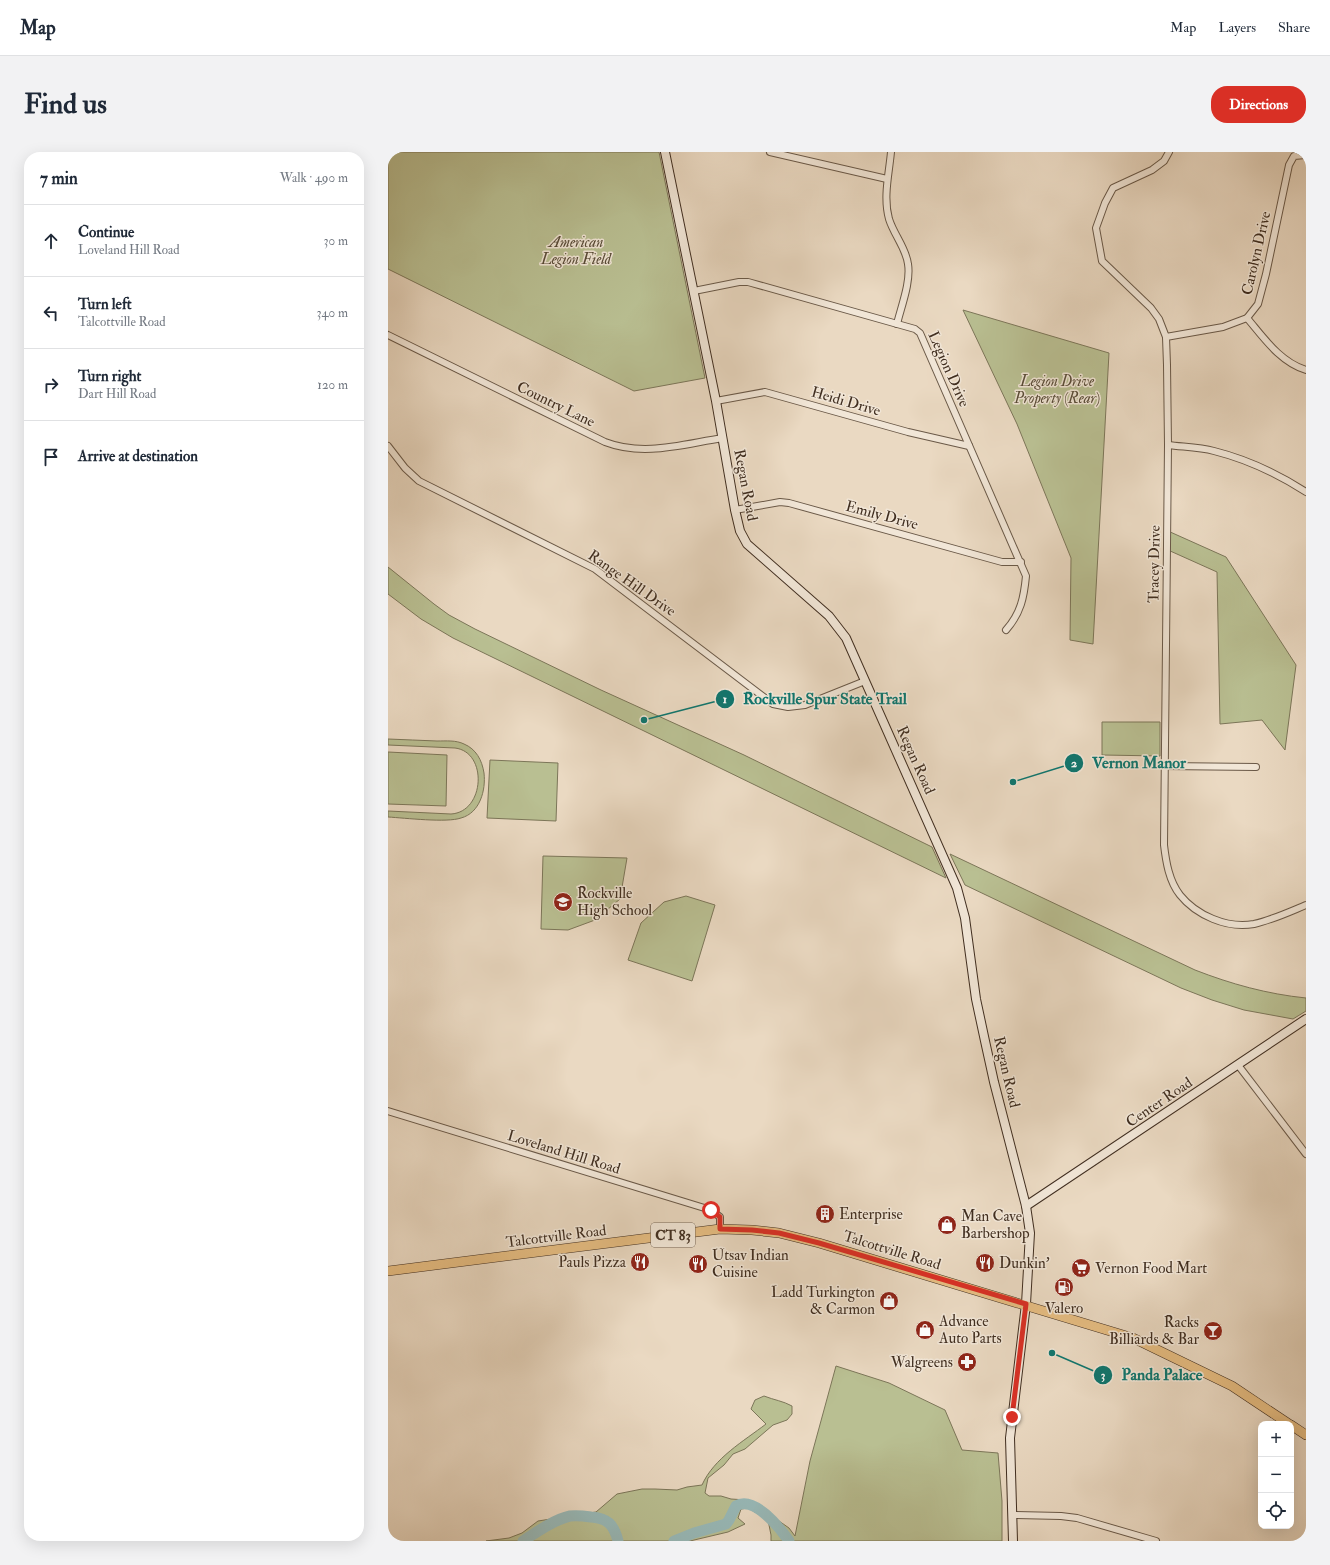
<!DOCTYPE html>
<meta charset="utf-8">
<style>
:root{--surface:#fff;--page:#f2f2f3;--text:#1f2937;--muted:#747a83;--line:#e0e1e3;--accent:#d93025}
body{margin:0;font-family:"IM FELL Double Pica",serif;background:var(--page);color:var(--text)}
.controls{position:absolute;right:12px;bottom:12px;display:grid;overflow:hidden;border-radius:8px;box-shadow:0 4px 16px #0002}
.controls button{width:36px;height:36px;display:grid;place-items:center;padding:0;border:0;border-bottom:1px solid var(--line);background:var(--surface);color:var(--text);font:20px sans-serif}
.stop{position:absolute;width:12px;height:12px;margin:-9px;border:3px solid #d93025;border-radius:50%;background:#fff}
.stop.end{background:#d93025;border-color:#fff;box-shadow:0 1px 4px #0008}
.list{margin:0;padding:0;list-style:none}
h2{display:flex;justify-content:space-between;align-items:center;height:52px;margin:0;padding:0 16px;font-size:17px}
h2 small{font-size:13px;font-weight:400;color:var(--muted)}
.list li{display:grid;grid-template-columns:26px 1fr auto;gap:12px;align-items:center;box-sizing:border-box;height:72px;padding:0 16px;border-top:1px solid var(--line)}
.list b{display:block;font-size:15px;white-space:nowrap}
.list p{margin:0;font-size:13px;white-space:nowrap;color:var(--muted)}
.list em{font-size:13px;font-style:normal;color:var(--muted)}
.icon{flex:none;width:22px;height:22px;fill:none;stroke:currentColor;stroke-width:2;stroke-linecap:round;stroke-linejoin:round}
.map{position:relative;flex:none;width:918px;height:1389px;overflow:hidden;border-radius:16px}
header{display:flex;align-items:center;gap:24px;box-sizing:border-box;height:56px;padding:0 20px;background:var(--surface);border-bottom:1px solid var(--line)}
header strong{font-size:19px}
nav{display:flex;gap:22px;margin-inline-start:auto;font-size:14px}
.intro{display:flex;align-items:center;justify-content:space-between;box-sizing:border-box;height:96px;padding:0 24px}
h1{margin:0;font-size:28px}
.button{padding:10px 18px;border-radius:16px;background:var(--accent);color:#fff;font-size:14px;font-weight:700}
main{display:flex;gap:24px;padding:0 24px}
aside{flex:1;background:var(--surface);border-radius:16px;box-shadow:0 4px 16px #0002}
.map>svg:first-child{display:block}
</style>
<header>
<strong>Map</strong>
<nav><a>Map</a><a>Layers</a><a>Share</a></nav>
</header>
<div class="intro"><h1>Find us</h1><a class="button">Directions</a></div>
<main>
<aside>
<h2>7 min<small>Walk · 490 m</small></h2>
<ul class="list">
<li><svg class="icon" aria-label="ahead" viewBox="0 0 24 24"><path d="M12 20V5M6 11l6-6 6 6"/></svg><div><b>Continue</b><p>Loveland Hill Road</p></div><em>30 m</em></li>
<li><svg class="icon" aria-label="left" viewBox="0 0 24 24"><path d="M17 20v-9H6M10 6l-5 5 5 5"/></svg><div><b>Turn left</b><p>Talcottville Road</p></div><em>340 m</em></li>
<li><svg class="icon" aria-label="right" viewBox="0 0 24 24"><path d="M7 20v-9h11M14 6l5 5-5 5"/></svg><div><b>Turn right</b><p>Dart Hill Road</p></div><em>120 m</em></li>
<li><svg class="icon" aria-label="arrive" viewBox="0 0 24 24"><path d="M6 21V4h12l-3 4 3 4H6"/></svg><div><b>Arrive at destination</b></div></li>
</ul>
</aside>
<div class="map">
<svg width="918" height="1389" viewBox="0 0 918 1389">
<rect width="100%" height="100%" fill="#ead9c2"/>
<filter id="stains"><feTurbulence type="fractalNoise" baseFrequency=".005" numOctaves="4"/><feColorMatrix values="0 0 0 0 .2 0 0 0 0 .09 0 0 0 0 .02 0 0 0 .5 -.17"/></filter>
<radialGradient id="worn" r=".72"><stop offset=".6" stop-color="#630" stop-opacity="0"/><stop offset="1" stop-color="#630" stop-opacity=".3"/></radialGradient>
<!-- green -->
<g fill="#b9bf92" stroke="#7c7659">
<path d="M0 0H271L317 226 246 239 0 117Z"/>
<path d="M575 158 721 201 705 492 682 488 683 406 629 272Z"/>
<path d="M780 379 838 405 908 513 897 598 874 568 832 572 829 420 780 398Z"/>
<path d="M0 415 46 452 61 463 87 477 213 538 356 603 544 695 558 726 65 486 33 467 0 442Z"/>
<path d="M714 570H772V604L714 603Z"/>
<path d="M0 587C16 588 33 588 49 589 58 589 68 588 76 592 88 597 94 608 96 621 98 638 92 661 73 666 59 671 17 666 0 665V659L63 662C97 660 100 600 67 596L0 593Z"/>
<path d="M0 600 59 603 58 654 0 652Z"/>
<path d="M102 608 170 611 168 669 99 666Z"/>
<path d="M562 702 807 818C843 832 879 842 918 846V859L905 867 856 858 824 848 793 836 577 733Z"/>
<path d="M155 704 239 706 232 747 207 768 180 778 153 777Z"/>
<path d="M298 744 327 753 304 829 240 808 253 771 276 750Z"/>
<path d="M448 1214 501 1231 557 1258 574 1298 610 1301 614 1349V1389H383V1383L380 1368 360 1356 353 1357 350 1366 357 1372 340 1380 302 1389H98L121 1386 134 1381 150 1369 208 1360 229 1342 254 1337H267L289 1338 299 1335 314 1333C326 1306 356 1289 378 1272L363 1257 367 1248 376 1244C386 1248 395 1249 404 1254V1262L399 1268 385 1273 357 1297 345 1302 336 1313 320 1326 317 1341 321 1344H333L343 1347 359 1348 369 1352 384 1363 391 1369 401 1376 407 1384 422 1309Z"/>
</g>
<g fill="none" stroke-linecap="round" stroke-linejoin="round">
<!-- river -->
<g stroke="#98b9b8" stroke-width="11">
<path d="M135 1389C147 1381 167 1367 182 1364 189 1363 196 1364 203 1365 220 1366 226 1373 230 1389"/>
<path d="M286 1389 306 1381 338 1372 341 1368 348 1354C366 1343 392 1376 401 1389"/>
</g>
<!-- street casing -->
<g stroke="#6a5948" stroke-width="8">
<g id="street">
<path d="M382 0 499 27"/>
<path d="M503 0C501 22 495 45 501 67 506 83 518 96 520 112 523 130 513 155 509 172"/>
<path d="M781 0 776 9 764 18 725 36 717 51 708 76 714 109 763 156 771 167 778 185 779 213 780 293 776 693C778 710 781 729 792 743 808 763 839 777 866 772 884 768 901 760 918 753"/>
<path d="M306 139 351 130H360L527 177 532 181 638 424C636 445 633 461 618 478"/>
<path d="M859 166C876 186 892 210 918 218"/>
<path d="M0 183 217 290C256 305 295 292 335 286"/>
<path d="M778 185 835 175 859 166 870 152 878 122 901 13 906 4 918 3"/>
<path d="M328 249 377 240 520 280 581 294"/>
<path d="M780 293C795 295 811 295 826 299 858 307 890 322 918 340"/>
<path d="M0 294 17 316 31 329 207 417 385 552 400 555 417 553 477 529"/>
<path d="M347 358 392 350 401 351 614 410H633"/>
<path d="M777 614 868 615"/>
<path d="M850 913 918 1002"/>
<path d="M0 959 323 1058 332 1065V1077"/>
<path d="M624 1363 673 1364 689 1366 768 1389"/>
</g>
</g>
<!-- secondary casing -->
<g stroke="#402e20" stroke-width="10">
<g id="secondary">
<path d="M277 0 328 249 347 358 352 379 359 392 441 464 458 486 569 736 577 766 588 847 597 889 606 930 638 1054 642 1081 638 1152 622 1286 625 1389"/>
<path d="M638 1054 918 867"/>
</g>
</g>
<!-- primary casing -->
<g stroke="#402e20" stroke-width="10">
<g id="primary">
<path d="M0 1119 332 1077 364 1078 391 1081 431 1091 745 1186 844 1234 901 1272"/>
<path d="M903 1273 918 1283"/>
</g>
</g>
<!-- street -->
<use href="#street" stroke="#f1e6d7" stroke-width="6"/>
<!-- secondary -->
<use href="#secondary" stroke="#f1e6d7" stroke-width="8"/>
<!-- primary -->
<use href="#primary" stroke="#e5bc81" stroke-width="9"/>
</g>
<g fill="none" stroke-linecap="round" stroke-linejoin="round">
<!-- route -->
<path stroke="#d93025" stroke-width="5" d="M323 1058 332 1065V1077L364 1078 391 1081 431 1091 638 1152 624 1265"/>
</g>
<!-- icons -->
<defs>
<g id="school-disc" transform="scale(1)"><circle r="9.5" fill="#8f2418" stroke="#f1e6d7"/><path d="M0-5L7-2L0 1L-7-2ZM-4 1L0 2.5L4 1V4Q0 6-4 4Z" fill="#fff"/></g>
<g id="building-disc" transform="scale(1)"><circle r="9.5" fill="#8f2418" stroke="#f1e6d7"/><path d="M-4-6H4V6H1V3H-1V6H-4ZM-2.5-4.3h1.7v1.8h-1.7ZM.8-4.3h1.7v1.8H.8ZM-2.5-1h1.7V.8h-1.7ZM.8-1h1.7V.8H.8Z" fill="#fff"/></g>
<g id="shop-disc" transform="scale(1)"><circle r="9.5" fill="#8f2418" stroke="#f1e6d7"/><path d="M-5-2.5h2.3a2.7 3.5 0 0 1 5.4 0H5L5.5 6h-11ZM-1.5-2.5h3a1.5 2.3 0 0 0-3 0Z" fill="#fff"/></g>
<g id="restaurant-disc" transform="scale(1)"><circle r="9.5" fill="#8f2418" stroke="#f1e6d7"/><path d="M-5-6h1v4h1v-4h1v4h1v-4h1v5L-1.5 .5V6h-2V.5L-5-1ZM5-6V6H3V1.5H1.5Q1.5-4 5-6Z" fill="#fff"/></g>
<g id="supermarket-disc" transform="scale(1)"><circle r="9.5" fill="#8f2418" stroke="#f1e6d7"/><path d="M-6-5.5h2.5l.6 2H6L4.5 2H-2.5L-4.4-4H-6ZM-1.5 3.2a1.3 1.3 0 1 0 .1 0ZM3 3.2a1.3 1.3 0 1 0 .1 0Z" fill="#fff"/></g>
<g id="fuel-disc" transform="scale(1)"><circle r="9.5" fill="#8f2418" stroke="#f1e6d7"/><path d="M-5.5-6h7V0h2V4h1.3V-2.5L3-4.5l.8-.8L6-3V5H2.5V1h-1V6h-7ZM-4.2-4.7v3.2H.2V-4.7Z" fill="#fff"/></g>
<g id="bar-disc" transform="scale(1)"><circle r="9.5" fill="#8f2418" stroke="#f1e6d7"/><path d="M-6-5H6L.8 .8V4.5H3.5V6h-7V4.5H-.8V.8Z" fill="#fff"/></g>
<g id="pharmacy-disc" transform="scale(1)"><circle r="9.5" fill="#8f2418" stroke="#f1e6d7"/><path d="M-2-6h4v4h4v4h-4v4h-4v-4h-4v-4h4Z" fill="#fff"/></g>
</defs>
<g fill-rule="evenodd">
<use href="#school-disc" x="175" y="750"/>
<use href="#building-disc" x="437" y="1062"/>
<use href="#shop-disc" x="559" y="1073"/>
<use href="#restaurant-disc" x="252" y="1110"/>
<use href="#restaurant-disc" x="597" y="1111"/>
<use href="#restaurant-disc" x="310" y="1112"/>
<use href="#supermarket-disc" x="693" y="1116"/>
<use href="#fuel-disc" x="676" y="1135"/>
<use href="#shop-disc" x="501" y="1149"/>
<use href="#shop-disc" x="537" y="1178"/>
<use href="#bar-disc" x="825" y="1179"/>
<use href="#pharmacy-disc" x="579" y="1210"/>
</g>
<g text-anchor="middle" stroke-width="3" stroke-linejoin="round" paint-order="stroke">
<!-- shield labels -->
<rect fill="#f1e6d7" stroke="#756557" stroke-width="1" x="263" y="1071" width="44" height="24" rx="3"/>
<g font-size="14" font-weight="bold" fill="#402e20">
<text x="285" y="1088">CT 83</text>
</g>
<!-- park labels -->
<g font-size="15" font-style="italic" fill="#584b37" stroke="#f1e6d7">
<text x="188" y="95">American<tspan x="188" dy="17">Legion Field</tspan></text>
<text x="669" y="234">Legion Drive<tspan x="669" dy="17">Property (Rear)</tspan></text>
</g>
<!-- street labels -->
<g font-size="15" fill="#402e20" stroke="#f1e6d7">
<text transform="translate(868 101) rotate(-77)" y="5">Carolyn Drive</text>
<text transform="translate(561 217) rotate(66)" y="5">Legion Drive</text>
<text transform="translate(458 249) rotate(16)" y="5">Heidi Drive</text>
<text transform="translate(168 252) rotate(26)" y="5">Country Lane</text>
<text transform="translate(358 333) rotate(79)" y="5">Regan Road</text>
<text transform="translate(494 363) rotate(15)" y="5">Emily Drive</text>
<text transform="translate(766 412) rotate(-89)" y="5">Tracey Drive</text>
<text transform="translate(244 431) rotate(35)" y="5">Range Hill Drive</text>
<text transform="translate(528 608) rotate(66)" y="5">Regan Road</text>
<text transform="translate(619 920) rotate(77)" y="5">Regan Road</text>
<text transform="translate(771 950) rotate(-34)" y="5">Center Road</text>
<text transform="translate(176 1000) rotate(17)" y="5">Loveland Hill Road</text>
<text transform="translate(168 1084) rotate(-7)" y="5">Talcottville Road</text>
<text transform="translate(504 1098) rotate(17)" y="5">Talcottville Road</text>
</g>
<!-- poi labels -->
<g font-size="15" fill="#402e20" stroke="#f1e6d7" text-anchor="start">
<text x="189" y="746">Rockville<tspan x="189" dy="17">High School</tspan></text>
<text x="451" y="1067">Enterprise</text>
<text x="573" y="1069">Man Cave<tspan x="573" dy="17">Barbershop</tspan></text>
<text x="324" y="1108">Utsav Indian<tspan x="324" dy="17">Cuisine</tspan></text>
<text x="238" y="1115" text-anchor="end">Pauls Pizza</text>
<text x="611" y="1116">Dunkin'</text>
<text x="707" y="1121">Vernon Food Mart</text>
<text x="487" y="1145" text-anchor="end">Ladd Turkington<tspan x="487" dy="17">&amp; Carmon</tspan></text>
<text x="676" y="1161" text-anchor="middle">Valero</text>
<text x="551" y="1174">Advance<tspan x="551" dy="17">Auto Parts</tspan></text>
<text x="811" y="1175" text-anchor="end">Racks<tspan x="811" dy="17">Billiards &amp; Bar</tspan></text>
<text x="565" y="1215" text-anchor="end">Walgreens</text>
</g>
</g>
<!-- callouts -->
<path fill="none" stroke="#0f766e" stroke-width="1.5" d="M256 568L337 547M625 630L686 611M664 1201L715 1223"/>
<g fill="#0f766e" stroke="#f1e6d7" stroke-width="1.5">
<circle cx="256" cy="568" r="4"/>
<circle cx="625" cy="630" r="4"/>
<circle cx="664" cy="1201" r="4"/>
<circle cx="337" cy="547" r="10"/>
<circle cx="686" cy="611" r="10"/>
<circle cx="715" cy="1223" r="10"/>
</g>
<g font-size="12" text-anchor="middle" font-weight="bold" fill="#fff">
<text x="337" y="551">1</text>
<text x="686" y="615">2</text>
<text x="715" y="1227">3</text>
</g>
<g font-size="16" text-anchor="middle" font-weight="bold" fill="#0f766e" stroke="#f1e6d7" stroke-width="3" stroke-linejoin="round" paint-order="stroke">
<text x="437" y="552">Rockville Spur State Trail</text>
<text x="751" y="616">Vernon Manor</text>
<text x="774" y="1228">Panda Palace</text>
</g>
<rect width="100%" height="100%" filter="url(#stains)"/>
<rect width="100%" height="100%" fill="url(#worn)"/>
</svg>
<div class="controls">
<button>+</button>
<button>−</button>
<button><svg class="icon" aria-label="locate" viewBox="0 0 24 24"><circle cx="12" cy="12" r="6"/><path d="M12 2v4M12 18v4M2 12h4M18 12h4"/></svg></button>
</div>
<div class="stop" style="left:323px;top:1058px"></div>
<div class="stop end" style="left:624px;top:1265px"></div>
</div>
</main>
